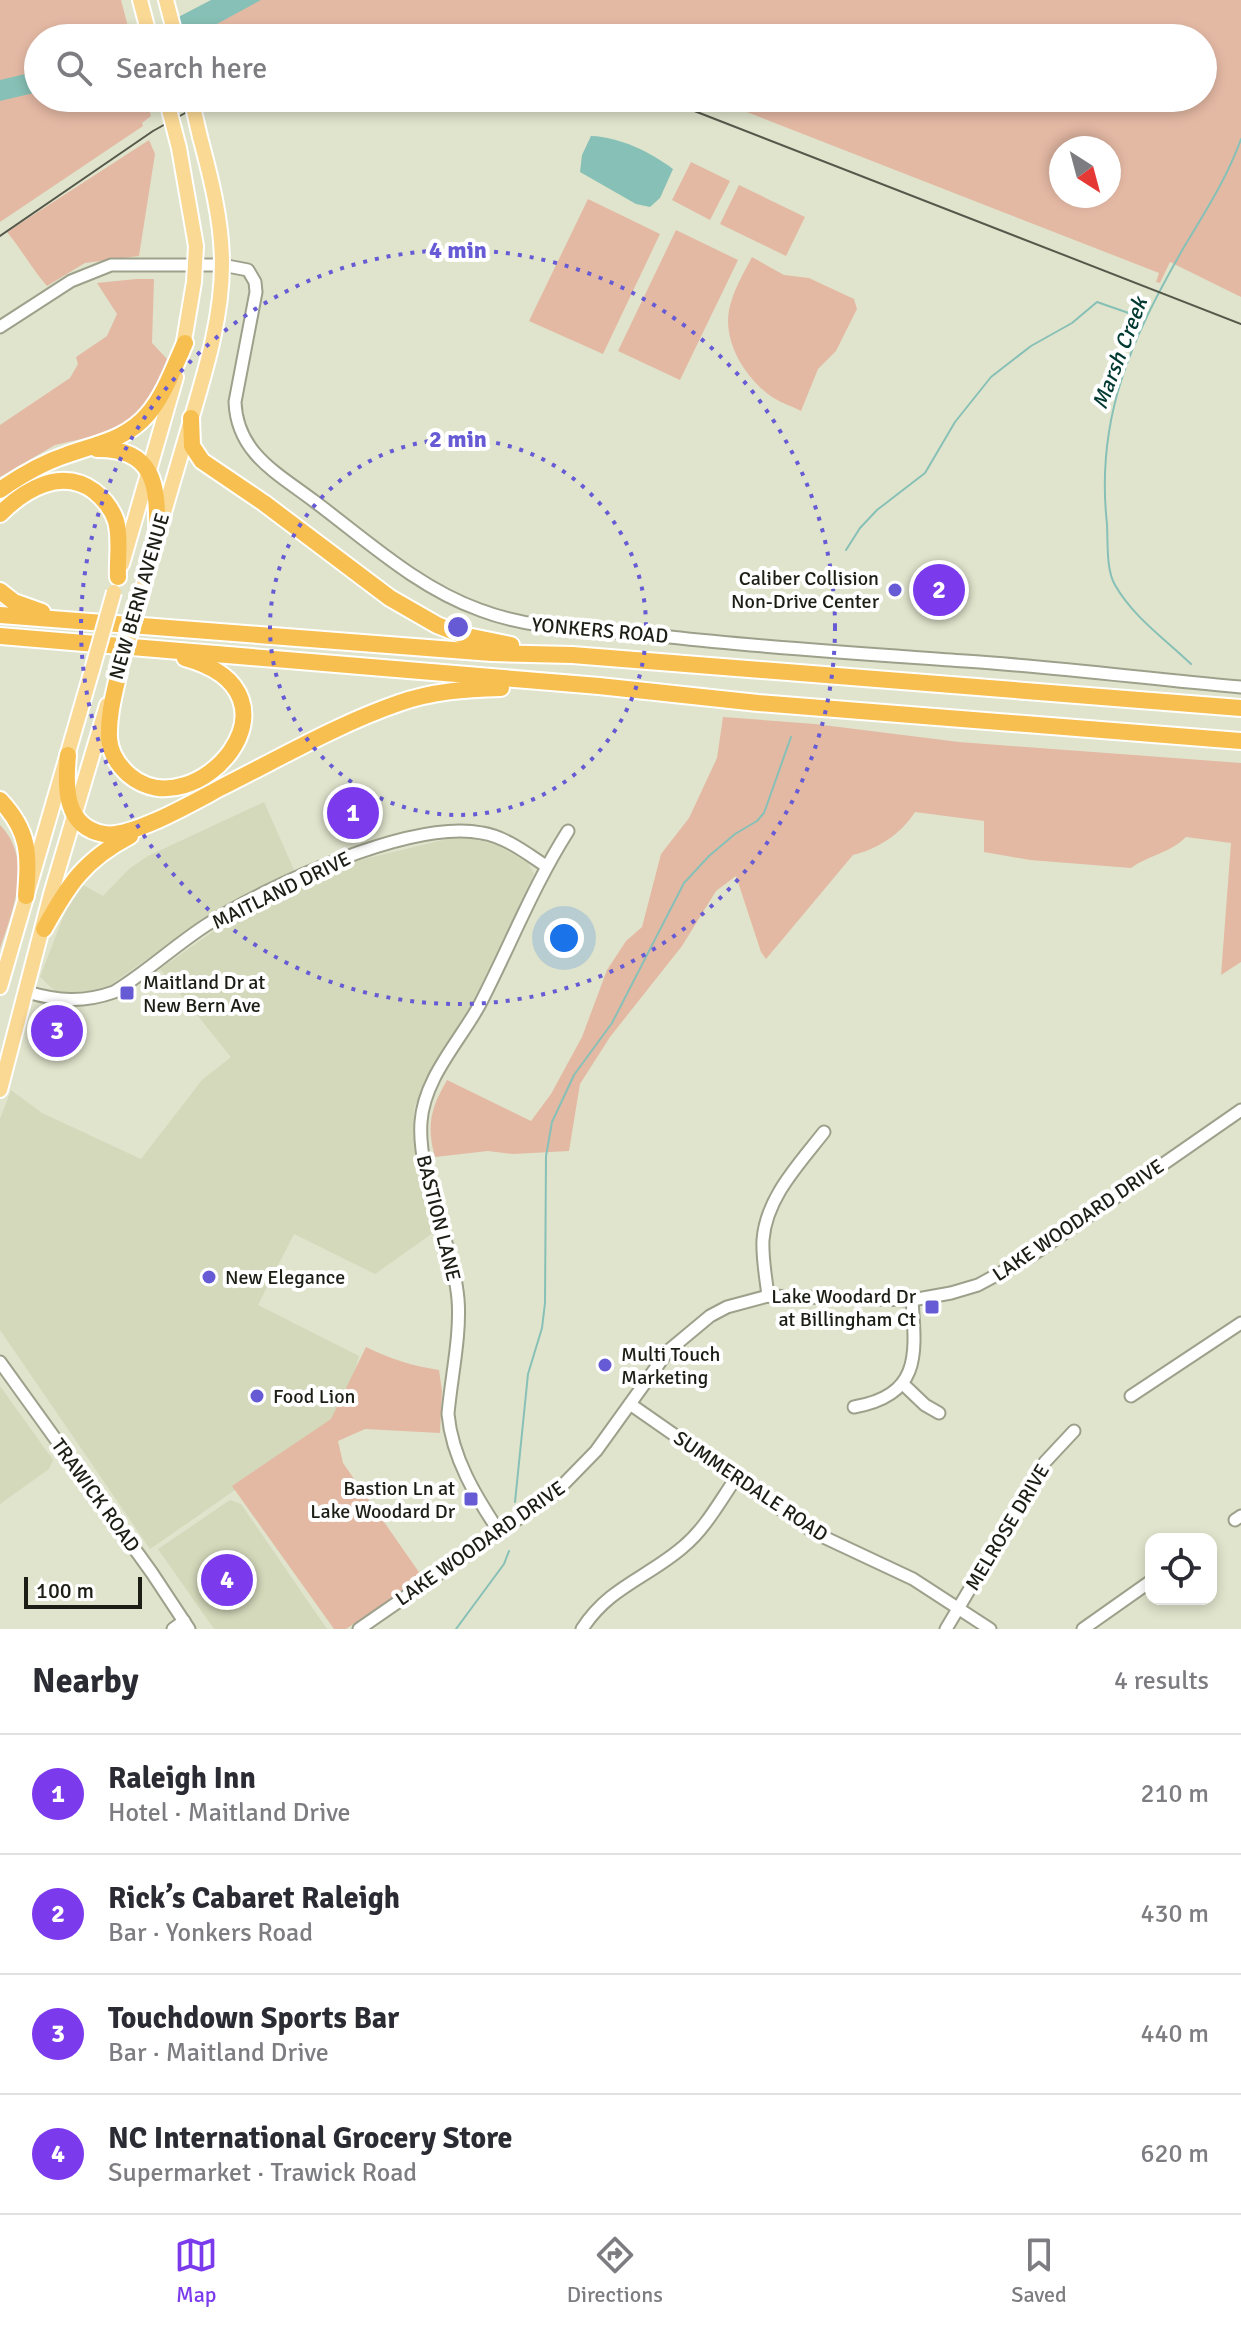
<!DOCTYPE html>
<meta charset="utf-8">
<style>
:root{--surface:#fff;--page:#f2f2f3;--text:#2b2b33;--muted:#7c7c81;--line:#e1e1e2;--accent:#7c3aed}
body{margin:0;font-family:Signika,sans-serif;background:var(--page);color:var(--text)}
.controls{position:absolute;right:24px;bottom:24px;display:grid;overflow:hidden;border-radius:16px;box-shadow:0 4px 12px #0003}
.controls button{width:72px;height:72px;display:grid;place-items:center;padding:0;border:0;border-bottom:2px solid var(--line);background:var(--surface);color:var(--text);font:40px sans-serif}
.compass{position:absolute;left:1049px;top:136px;width:72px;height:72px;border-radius:50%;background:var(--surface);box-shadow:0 4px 12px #0003;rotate:144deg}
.scale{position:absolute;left:24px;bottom:20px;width:118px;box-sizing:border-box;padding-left:8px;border:4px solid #1c1e15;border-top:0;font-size:22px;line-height:28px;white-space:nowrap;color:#1c1e15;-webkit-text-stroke:6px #fff;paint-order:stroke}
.you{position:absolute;left:564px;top:938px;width:28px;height:28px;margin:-20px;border:6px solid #fff;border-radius:50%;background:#1a73e8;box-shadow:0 0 0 12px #1a73e833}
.badge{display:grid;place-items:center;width:52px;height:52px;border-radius:50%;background:var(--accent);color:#fff;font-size:26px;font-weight:700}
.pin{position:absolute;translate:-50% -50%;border:4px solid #fff;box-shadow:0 2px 8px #0006}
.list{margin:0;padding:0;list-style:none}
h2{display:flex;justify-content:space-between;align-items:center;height:104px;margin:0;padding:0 32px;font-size:34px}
h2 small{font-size:26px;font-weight:400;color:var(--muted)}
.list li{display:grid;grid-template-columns:52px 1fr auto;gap:24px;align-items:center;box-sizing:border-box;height:120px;padding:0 32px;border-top:2px solid var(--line)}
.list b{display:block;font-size:30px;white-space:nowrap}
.list p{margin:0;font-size:26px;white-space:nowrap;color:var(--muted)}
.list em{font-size:26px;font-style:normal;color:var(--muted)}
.icon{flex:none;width:44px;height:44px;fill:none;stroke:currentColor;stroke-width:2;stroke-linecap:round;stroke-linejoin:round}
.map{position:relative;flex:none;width:1241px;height:1629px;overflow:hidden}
.search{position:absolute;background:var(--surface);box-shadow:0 4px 12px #0003;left:24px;right:24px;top:24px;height:88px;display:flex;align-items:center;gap:20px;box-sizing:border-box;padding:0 28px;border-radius:44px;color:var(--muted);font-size:30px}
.sheet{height:584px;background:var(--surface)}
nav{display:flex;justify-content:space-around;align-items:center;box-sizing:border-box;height:112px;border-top:2px solid var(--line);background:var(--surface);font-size:22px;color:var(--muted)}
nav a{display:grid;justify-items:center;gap:4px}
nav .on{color:var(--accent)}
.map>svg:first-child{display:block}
</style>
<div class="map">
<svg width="1241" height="1629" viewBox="0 0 1241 1629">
<rect width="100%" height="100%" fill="#e0e4cc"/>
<!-- built -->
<g fill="#d4d9bb">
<path d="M264 802 295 872 209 915 109 986 80 993H66L55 991 40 977 67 907 83 885 103 896 129 869 148 856Z"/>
<path d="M451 838 474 839 499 846 528 863 534 874 473 1003 425 1081 414 1109V1144L437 1230 375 1274 294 1234 258 1305 359 1356 342 1416 150 1549 0 1330V1119L11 1090 42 1113 141 1159 202 1080 231 1057 160 969 235 916 314 877 348 863Z"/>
<path d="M0 1386 53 1460 49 1469 0 1504Z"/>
<path d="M230 1500 241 1504 327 1629H214L158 1549Z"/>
</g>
<!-- green -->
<g fill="#e4b9a4" fill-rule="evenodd">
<path d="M0 0H121L131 38H38V98H146L151 116 142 123 143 126 0 222Z"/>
<path d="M231 0H1241V297L1170 262 1160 283 1156 282 1159 273 711 98H1203V38H529L443 29 396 30 335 38H208L203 14ZM1061 148H1109V196H1061Z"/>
<path d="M149 140 155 154 139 256 85 263 47 286C32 269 22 250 7 232Z"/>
<path d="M691 162 730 181 710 220 672 200Z"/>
<path d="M739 185 805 217 786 256 720 224Z"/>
<path d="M588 199 660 234 603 354 529 321Z"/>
<path d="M676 230 738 260 680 380 618 351Z"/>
<path d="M752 257 784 275 809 278 854 299 857 309 836 351 818 369 801 411C792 406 781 403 772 397 746 379 723 343 729 310 733 291 743 274 752 257Z"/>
<path d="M136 279H154L152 343 168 360 148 405 112 432 55 445 0 477V425L70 378 78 364 76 357 107 336 117 314 97 283Z"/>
<path d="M723 717 815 724 959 742 1241 763V962L1221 975 1231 843 1186 837C1170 853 1149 855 1131 868L1030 860 984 852V821L915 812C901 834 878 849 853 855L766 959 761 952 736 876 716 891 682 946 610 1037 580 1084 569 1151 513 1154 488 1151 435 1157C426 1125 431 1108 447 1080L531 1121 551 1094 582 1037 607 970 626 941 642 927 661 854 689 818 717 758Z"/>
<path d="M0 825C34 860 13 910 0 949Z"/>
<path d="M366 1347C390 1359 413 1366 439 1370L442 1391 440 1433 365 1429 338 1441 343 1463 423 1578 346 1629H334L232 1486 331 1419Z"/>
</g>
<!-- water -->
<g fill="#87c0b6">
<path d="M211 0H261L191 38H138Z"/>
<path d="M38 71V92L0 101V80Z"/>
<path d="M591 136C620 137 650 152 673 169L660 198 650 207 636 204 580 172 582 155Z"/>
</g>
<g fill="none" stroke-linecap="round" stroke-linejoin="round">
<!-- stream -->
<g stroke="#87c0b6" stroke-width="2">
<path d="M846 550 860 528 877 510 925 473 955 422 991 377 1031 346 1072 323 1097 302 1143 318"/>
<path d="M1191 664C1164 638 1134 618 1115 585 1106 570 1108 542 1107 524 1095 417 1132 338 1184 247 1205 212 1227 178 1241 139"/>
<path d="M515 1502 528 1374 542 1328 545 1303 546 1156 552 1122 574 1075 612 1023 684 883 709 856 735 834 757 821 764 813 791 737"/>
<path d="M456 1629 504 1564 509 1551"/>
</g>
<!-- minor casing -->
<g stroke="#9da18b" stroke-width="15">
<g id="minor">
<path d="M0 327 71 281 111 265H222L248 270 255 282 256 292 235 402C237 453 277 473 314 501 366 540 418 588 480 610 540 633 606 629 670 637 768 648 866 654 965 661 1057 667 1149 679 1241 687"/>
<path d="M27 992C58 1001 83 1003 114 992 147 972 175 945 208 924 268 886 411 819 482 833 506 837 526 853 546 866"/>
<path d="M768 1296C766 1278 762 1258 763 1240 766 1198 799 1164 824 1132"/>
<path d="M0 1362 152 1573 189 1629"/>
<path d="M903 1384 925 1405 939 1413"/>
<path d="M1131 1396 1241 1323"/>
<path d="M630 1404 815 1533 913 1579 990 1629"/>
<path d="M854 1407C921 1395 916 1355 912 1300"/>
<path d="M1235 1520 1241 1516"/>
<path d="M500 1533C476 1497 452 1458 448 1414 451 1378 461 1335 458 1299 453 1243 417 1176 421 1122 424 1078 460 1041 480 1004 510 946 533 886 568 831"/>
<path d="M173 1629 184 1621"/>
<path d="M359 1629 554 1494 596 1451 668 1351 710 1316 727 1307 768 1296 912 1300 951 1293 978 1285 1028 1258 1241 1110"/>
<path d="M582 1629C609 1587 647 1578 683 1547 705 1529 720 1501 736 1478"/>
<path d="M946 1629 1045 1462 1074 1431"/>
<path d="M1083 1629 1151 1581"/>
</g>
</g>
<!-- major casing -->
<g stroke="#fff" stroke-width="18">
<g id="major">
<path d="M140 0 150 38"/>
<path d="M166 0 176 38"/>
<path d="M179 148 196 246 194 282 182 353"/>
<path d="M122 564 176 377"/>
<path d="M141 596C156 537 174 479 191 420 206 369 222 317 222 264 222 221 211 178 200 137"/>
<path d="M0 987 92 670"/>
<path d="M0 1090 51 894 107 705"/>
</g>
</g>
<!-- highway casing -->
<g stroke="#fff" stroke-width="20">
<g id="highway">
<path d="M191 418 192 446 202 461 264 503 390 598 437 625 462 635 511 645"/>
<path d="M97 449C154 448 158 485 157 532"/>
<path d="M0 490C20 476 42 463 66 455 96 444 126 440 148 414 165 394 174 367 185 343"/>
<path d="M0 514C24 490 61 467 94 491 104 499 112 509 116 521 121 539 117 559 118 577"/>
<path d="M0 591 14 602 42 612"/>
<path d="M0 615 492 653 572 655 1241 708"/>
<path d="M0 636 599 686 758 703 1241 741"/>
<path d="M119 672C114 694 108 716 109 738 110 753 119 766 129 775 195 831 316 694 185 658"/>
<path d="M68 755C65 786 64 827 104 834 131 839 197 800 222 787 280 758 338 724 399 703 433 691 466 689 501 688"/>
<path d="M0 800C30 832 29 854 26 896"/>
<path d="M44 929C68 885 84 860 130 836"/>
</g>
</g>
<!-- minor -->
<use href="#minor" stroke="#fff" stroke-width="11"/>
<!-- major -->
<use href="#major" stroke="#fad995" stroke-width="14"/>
<!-- highway -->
<use href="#highway" stroke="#f7bf4f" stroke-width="16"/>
<!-- rail -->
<g stroke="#55584a" stroke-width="2">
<path d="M661 98 1241 324"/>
<path d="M0 236 153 131 212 98"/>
</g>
<!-- major-bridge casing -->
<g stroke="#fff" stroke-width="18" stroke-linecap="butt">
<g id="major-bridge">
<path d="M166 98 179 148"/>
<path d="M191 98 200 137"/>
<path d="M92 670 114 592"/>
<path d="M119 672 141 596"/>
</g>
</g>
<!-- major-bridge -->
<use href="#major-bridge" stroke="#fad995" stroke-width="14"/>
</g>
<!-- distance rings -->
<g fill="none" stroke="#665bd5" stroke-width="4" stroke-dasharray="4 8">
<circle cx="458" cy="627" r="188"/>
<circle cx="458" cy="627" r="377"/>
</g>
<!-- markers -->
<g fill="#665bd5" stroke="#fff" stroke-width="3">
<circle cx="895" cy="590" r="8"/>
<rect x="119" y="985" width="16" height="16" rx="4"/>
<circle cx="209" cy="1277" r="8"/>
<rect x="924" y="1299" width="16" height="16" rx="4"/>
<circle cx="605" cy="1365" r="8"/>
<circle cx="257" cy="1396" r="8"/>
<rect x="463" y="1491" width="16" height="16" rx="4"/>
</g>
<g text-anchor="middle" stroke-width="8" stroke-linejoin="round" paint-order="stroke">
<!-- poi labels -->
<g font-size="20" fill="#1c1e15" stroke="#fff" text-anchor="start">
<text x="879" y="585" text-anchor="end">Caliber Collision<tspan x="879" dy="23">Non-Drive Center</tspan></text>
<text x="143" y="989">Maitland Dr at<tspan x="143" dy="23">New Bern Ave</tspan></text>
<text x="225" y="1284">New Elegance</text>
<text x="916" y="1303" text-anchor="end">Lake Woodard Dr<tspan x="916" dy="23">at Billingham Ct</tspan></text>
<text x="621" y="1361">Multi Touch<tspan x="621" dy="23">Marketing</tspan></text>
<text x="273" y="1403">Food Lion</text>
<text x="455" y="1495" text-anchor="end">Bastion Ln at<tspan x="455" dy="23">Lake Woodard Dr</tspan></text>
</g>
<!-- street labels -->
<g font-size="20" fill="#1c1e15" stroke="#fff">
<text transform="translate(139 596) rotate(-74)" y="7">NEW BERN AVENUE</text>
<text transform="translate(600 630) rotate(5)" y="7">YONKERS ROAD</text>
<text transform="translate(281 890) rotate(-26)" y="7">MAITLAND DRIVE</text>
<text transform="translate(439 1218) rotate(76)" y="7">BASTION LANE</text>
<text transform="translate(1078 1220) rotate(-34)" y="7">LAKE WOODARD DRIVE</text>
<text transform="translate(751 1486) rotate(34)" y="7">SUMMERDALE ROAD</text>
<text transform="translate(96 1495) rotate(54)" y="7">TRAWICK ROAD</text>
<text transform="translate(1007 1527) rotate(-59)" y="7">MELROSE DRIVE</text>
<text transform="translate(480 1543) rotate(-35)" y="7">LAKE WOODARD DRIVE</text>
</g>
<!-- water labels -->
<g font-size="22" font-style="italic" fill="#023a33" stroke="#fff">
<text transform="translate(1119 353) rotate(-69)" y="8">Marsh Creek</text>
</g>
</g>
<circle cx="458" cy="627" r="12" fill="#665bd5" stroke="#fff" stroke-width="4"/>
<g font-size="24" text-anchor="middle" font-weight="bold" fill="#665bd5" stroke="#fff" stroke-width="8" stroke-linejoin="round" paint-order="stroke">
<text x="458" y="258">4 min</text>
<text x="458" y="447">2 min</text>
</g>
</svg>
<div class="controls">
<button><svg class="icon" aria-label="locate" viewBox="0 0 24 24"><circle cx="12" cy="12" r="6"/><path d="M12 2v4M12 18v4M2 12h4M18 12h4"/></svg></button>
</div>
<svg class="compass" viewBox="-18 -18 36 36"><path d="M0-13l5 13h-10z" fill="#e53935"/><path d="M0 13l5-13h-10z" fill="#7c7c81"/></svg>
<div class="scale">100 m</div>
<div class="you"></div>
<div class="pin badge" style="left:353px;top:813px">1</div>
<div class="pin badge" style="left:939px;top:590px">2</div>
<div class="pin badge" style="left:57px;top:1031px">3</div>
<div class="pin badge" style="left:227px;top:1580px">4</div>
<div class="search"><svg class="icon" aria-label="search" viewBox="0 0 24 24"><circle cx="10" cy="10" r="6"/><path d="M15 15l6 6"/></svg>Search here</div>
</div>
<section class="sheet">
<h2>Nearby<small>4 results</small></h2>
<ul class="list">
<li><span class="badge">1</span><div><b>Raleigh Inn</b><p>Hotel · Maitland Drive</p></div><em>210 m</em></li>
<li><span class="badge">2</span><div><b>Rick’s Cabaret Raleigh</b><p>Bar · Yonkers Road</p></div><em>430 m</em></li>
<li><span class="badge">3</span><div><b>Touchdown Sports Bar</b><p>Bar · Maitland Drive</p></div><em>440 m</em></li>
<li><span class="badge">4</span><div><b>NC International Grocery Store</b><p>Supermarket · Trawick Road</p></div><em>620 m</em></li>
</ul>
</section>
<nav>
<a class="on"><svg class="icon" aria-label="map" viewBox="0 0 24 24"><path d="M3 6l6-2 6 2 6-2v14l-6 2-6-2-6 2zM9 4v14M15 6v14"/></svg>Map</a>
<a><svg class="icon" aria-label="directions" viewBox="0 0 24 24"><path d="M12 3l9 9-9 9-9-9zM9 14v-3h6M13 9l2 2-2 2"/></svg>Directions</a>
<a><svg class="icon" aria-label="saved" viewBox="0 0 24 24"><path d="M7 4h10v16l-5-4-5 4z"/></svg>Saved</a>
</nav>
